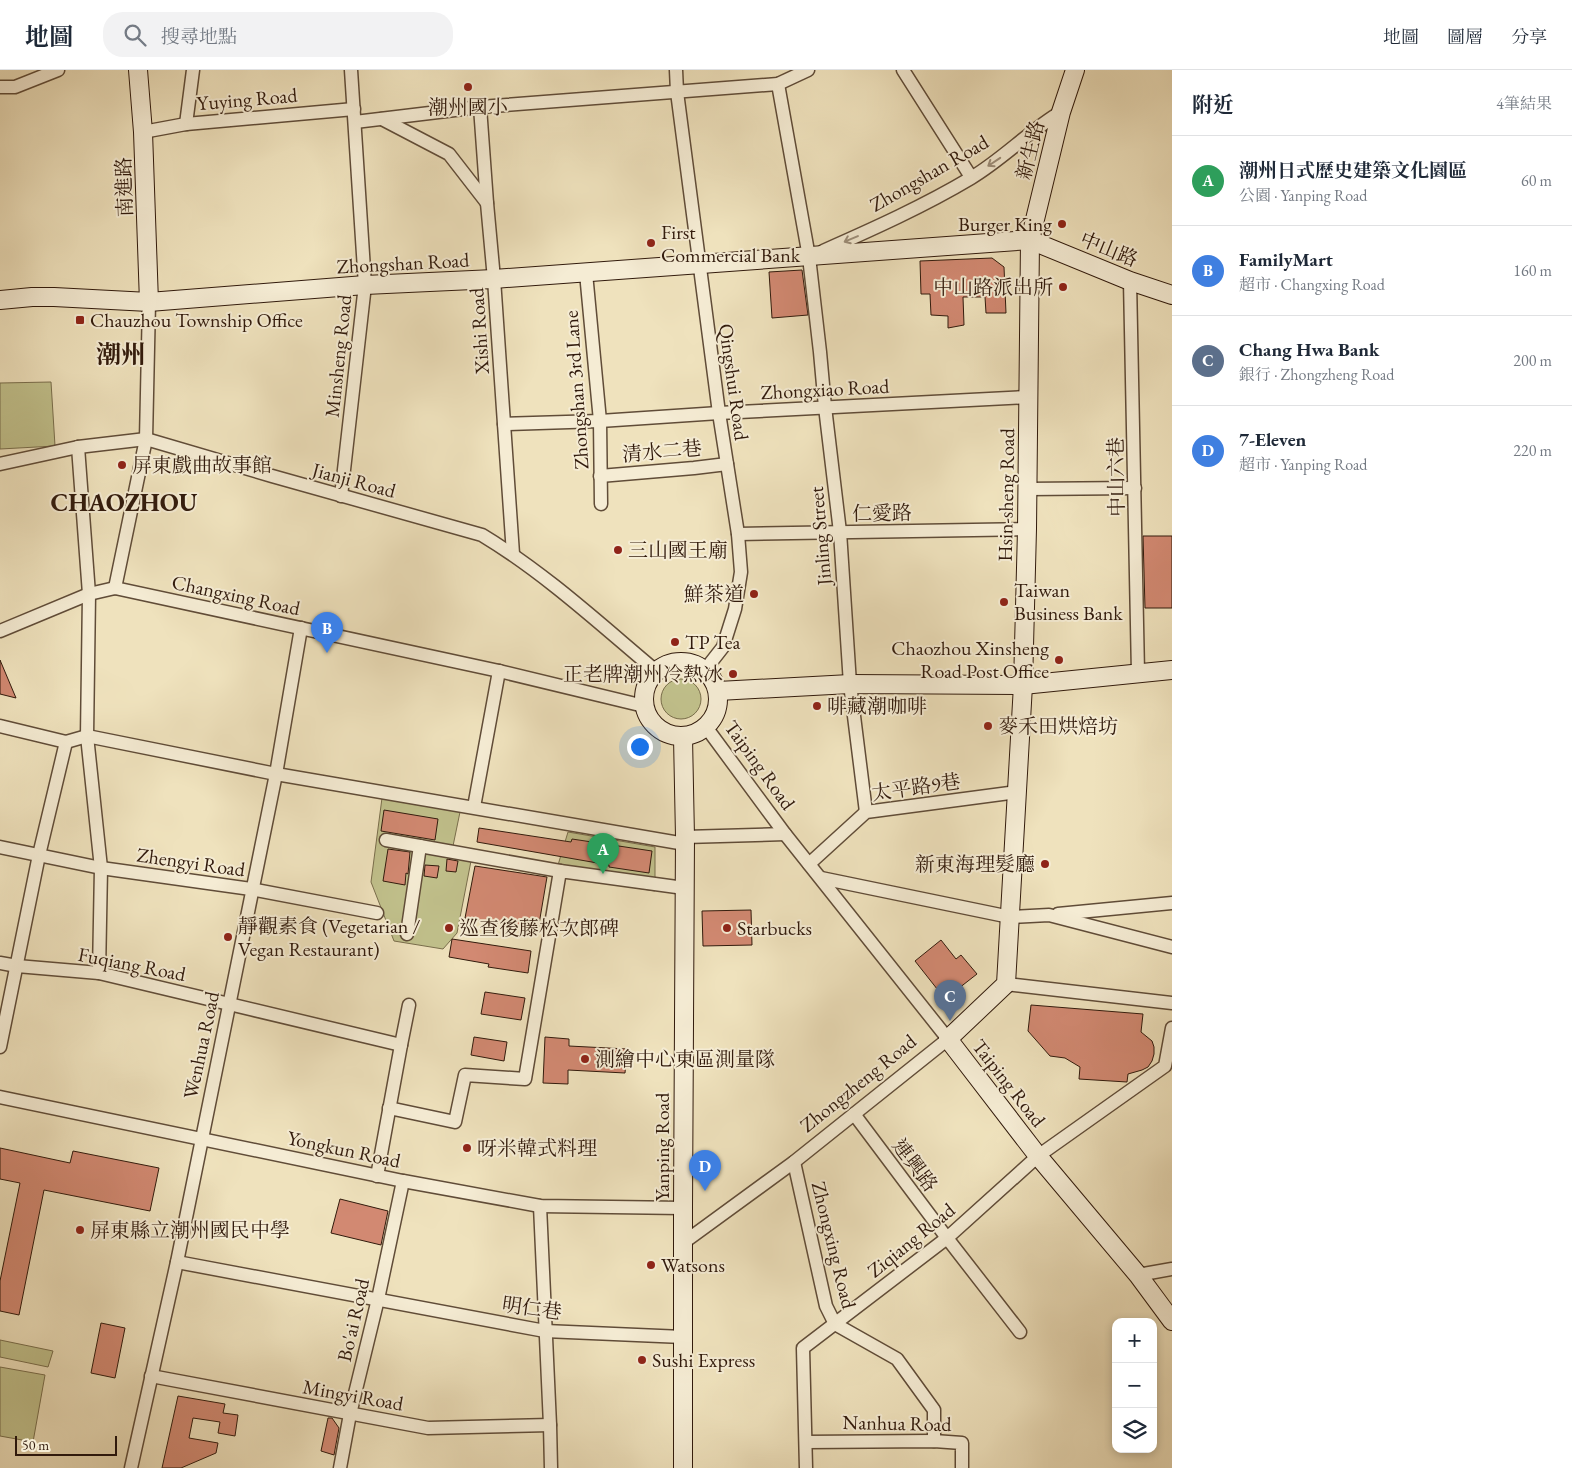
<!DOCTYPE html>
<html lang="zh-TW">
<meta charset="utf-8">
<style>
:root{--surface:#fff;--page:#f2f2f3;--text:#1f2937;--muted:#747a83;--line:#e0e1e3;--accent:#8f2418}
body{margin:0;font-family:"EB Garamond","Noto Serif TC",serif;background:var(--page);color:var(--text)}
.controls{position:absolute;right:15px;bottom:15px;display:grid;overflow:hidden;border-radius:10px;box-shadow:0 2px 8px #0003}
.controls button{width:45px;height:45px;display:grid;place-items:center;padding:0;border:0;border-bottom:1px solid var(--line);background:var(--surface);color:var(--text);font:25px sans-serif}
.scale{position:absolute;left:15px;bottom:12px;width:102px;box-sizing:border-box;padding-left:5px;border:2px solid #311a0c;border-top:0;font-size:14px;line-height:18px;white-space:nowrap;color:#311a0c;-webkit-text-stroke:4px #f5ecd4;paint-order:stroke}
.you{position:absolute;left:639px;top:676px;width:18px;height:18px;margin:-12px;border:4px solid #fff;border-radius:50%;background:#1a73e8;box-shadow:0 0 0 8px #1a73e833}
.badge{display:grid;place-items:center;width:32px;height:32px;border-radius:50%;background:var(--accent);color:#fff;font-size:16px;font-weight:700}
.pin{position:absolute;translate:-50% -41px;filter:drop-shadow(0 1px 2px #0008)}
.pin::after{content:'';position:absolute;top:26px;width:18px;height:15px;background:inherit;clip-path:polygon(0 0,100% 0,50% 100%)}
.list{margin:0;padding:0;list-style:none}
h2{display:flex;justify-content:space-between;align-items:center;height:65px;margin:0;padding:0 20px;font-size:21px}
h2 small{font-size:16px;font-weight:400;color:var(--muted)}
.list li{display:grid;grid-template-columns:32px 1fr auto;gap:15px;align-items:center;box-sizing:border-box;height:90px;padding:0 20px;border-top:1px solid var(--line)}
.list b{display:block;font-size:19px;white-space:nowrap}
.list p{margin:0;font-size:16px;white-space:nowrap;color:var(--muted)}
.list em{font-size:16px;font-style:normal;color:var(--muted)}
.icon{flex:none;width:28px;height:28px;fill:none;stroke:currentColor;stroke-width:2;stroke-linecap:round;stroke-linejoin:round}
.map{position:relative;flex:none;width:1172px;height:1398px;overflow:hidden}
header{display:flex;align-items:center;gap:30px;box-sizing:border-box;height:70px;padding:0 25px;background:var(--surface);border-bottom:1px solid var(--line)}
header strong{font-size:24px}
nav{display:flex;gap:28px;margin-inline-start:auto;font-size:18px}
.search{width:350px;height:45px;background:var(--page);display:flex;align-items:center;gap:12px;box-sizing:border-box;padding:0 18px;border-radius:20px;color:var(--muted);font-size:19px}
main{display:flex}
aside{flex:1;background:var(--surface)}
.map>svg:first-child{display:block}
</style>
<header>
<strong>地圖</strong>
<div class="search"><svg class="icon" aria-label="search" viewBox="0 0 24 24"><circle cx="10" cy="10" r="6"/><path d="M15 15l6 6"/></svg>搜尋地點</div>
<nav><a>地圖</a><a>圖層</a><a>分享</a></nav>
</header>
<main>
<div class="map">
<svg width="1172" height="1398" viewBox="0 0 1172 1398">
<rect width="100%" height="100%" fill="#efe2bd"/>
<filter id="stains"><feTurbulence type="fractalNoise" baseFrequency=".004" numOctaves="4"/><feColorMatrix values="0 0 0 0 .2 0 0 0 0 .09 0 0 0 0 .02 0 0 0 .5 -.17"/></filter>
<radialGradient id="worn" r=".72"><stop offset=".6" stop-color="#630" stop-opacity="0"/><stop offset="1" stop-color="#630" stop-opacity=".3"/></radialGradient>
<!-- green -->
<g fill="#c1c18c" stroke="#796e4c">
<path d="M51 312 55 376 0 379V313Z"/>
<circle cx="681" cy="629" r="20"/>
<path d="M382 728 460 742 453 776 558 795 568 762 655 777V821L471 791 457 863 443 879 394 871 371 812Z"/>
<path d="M0 1270 53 1281 48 1297 0 1287Z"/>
<path d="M0 1297 45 1305 33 1372 0 1366Z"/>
</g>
<!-- building -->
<g fill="#d28972" stroke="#311a0c">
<path d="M992 188 1004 197 1006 243H986L985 227H963L964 255 948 258V246L931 245 930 224H921L920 191Z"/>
<path d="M802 200 808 245 772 248 769 202Z"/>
<path d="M1143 466H1172V538H1145Z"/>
<path d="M0 590 16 628 0 624Z"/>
<path d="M384 740 438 749 435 770 381 761Z"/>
<path d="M479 758 571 772 572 769 652 781 649 803 609 797V795L477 772Z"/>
<path d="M388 779 410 782 408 804 406 803 405 815 383 811Z"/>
<path d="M447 789 458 791 456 802 446 801Z"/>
<path d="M425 795 439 796 437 808 424 806Z"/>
<path d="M475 796 547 807 538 860 465 848Z"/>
<path d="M751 840 752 875 703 876 702 841Z"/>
<path d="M452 869 531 881 528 903 488 897 489 894 449 887Z"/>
<path d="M941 870 956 889 961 885 977 904 945 929 915 891Z"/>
<path d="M485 922 525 928 521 950 481 944Z"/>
<path d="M1031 935 1143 944 1141 962 1152 971 1154 977V984L1152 991 1148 997 1142 1000 1128 1004 1127 1012 1079 1009 1080 997 1065 988 1050 986 1028 961Z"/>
<path d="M474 967 507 972 504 991 471 985Z"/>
<path d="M545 967 569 969V976L627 979 625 1003 568 1000V1014L543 1013Z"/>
<path d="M0 1078 70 1093 73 1081 159 1098 150 1141 44 1120 19 1245 0 1241V1211L20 1113 0 1109Z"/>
<path d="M340 1129 388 1141 381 1175 331 1163Z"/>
<path d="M101 1253 125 1258 115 1308 91 1303Z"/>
<path d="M178 1326 225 1334 223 1343 238 1345 235 1366 218 1363 220 1352 193 1348 189 1368 218 1373 216 1383 181 1398H162Z"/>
<path d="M328 1348H332L339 1358 334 1385 321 1381Z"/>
</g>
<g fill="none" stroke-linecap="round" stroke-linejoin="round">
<!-- street casing -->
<g stroke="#604c38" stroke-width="15">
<g id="street">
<path d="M676 0 677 22 719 343 738 464 741 502 735 539 723 577 705 600"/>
<path d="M903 0 971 107"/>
<path d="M778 14 809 187 820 282 825 337 840 462 850 614 866 742"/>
<path d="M0 17H15L58 0"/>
<path d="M480 37 487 133 494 209 513 484"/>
<path d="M382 49 449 84 487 133"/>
<path d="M355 52 480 37 778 14 808 0"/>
<path d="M186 54 193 0"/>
<path d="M143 62 186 54 354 39"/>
<path d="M823 181C873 159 924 136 971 108 1003 89 1029 61 1061 42"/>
<path d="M586 203 600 351 601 434"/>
<path d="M1130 211 1138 603"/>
<path d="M504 354 600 351 719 343 1028 327"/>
<path d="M78 377 89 524 87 666 101 798 99 903"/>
<path d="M0 394 78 377 146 369 272 406 482 465C545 503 600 554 656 601"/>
<path d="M600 406 694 398 727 394"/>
<path d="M1027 419 1135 418"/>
<path d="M341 426 365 215 351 0"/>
<path d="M738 464 1027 459"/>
<path d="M115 518 146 369 149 232"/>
<path d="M0 561 89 524 115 518 499 601 644 636"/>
<path d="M0 656 66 672 87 666 276 704 685 774"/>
<path d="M474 737 499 601"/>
<path d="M685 767 785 764"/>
<path d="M386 770 560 801"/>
<path d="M0 777 101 798 251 819 377 843"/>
<path d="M809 794 866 742 1017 722"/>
<path d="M821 808 1010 847 1049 845 1172 877"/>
<path d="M1058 844 1172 833"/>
<path d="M407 864 420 776"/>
<path d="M0 893 17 896 99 903 401 975"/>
<path d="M1006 914 1172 933"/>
<path d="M0 977 39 785 66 672"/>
<path d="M0 1027 403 1111 540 1136 683 1138"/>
<path d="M389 1038 455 1052 465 1005 525 1009 560 801 684 818"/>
<path d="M854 1044 947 1168 1020 1262"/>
<path d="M794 1092 826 1236 835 1254 897 1289 934 1340V1371"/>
<path d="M377 1106 401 975 409 935"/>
<path d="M540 1136 550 1355 551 1398"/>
<path d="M683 1173 794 1092 948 969 785 764 706 657"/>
<path d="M177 1192 545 1261 683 1267"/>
<path d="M1138 1205 1172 1199"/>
<path d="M151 1306 428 1358 550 1355"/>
<path d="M806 1372 934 1371 962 1373V1398"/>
<path d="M131 1398 177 1192 276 704 301 558"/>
<path d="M340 1398 350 1344 378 1229 403 1111"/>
<path d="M806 1398 803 1278 947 1168 1038 1086 1165 996 1172 958"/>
</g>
</g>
<!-- secondary casing -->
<g stroke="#311a0c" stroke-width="20">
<g id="secondary">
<path d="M138 0 143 62 149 232"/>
<path d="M1075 0 1061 42 1030 170 1027 459 1023 615 1006 914 948 969 1038 1086 1138 1205 1172 1251"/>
<path d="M0 230 32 227H54L149 232 365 215 494 209 1030 170 1130 211 1172 225"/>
<circle cx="681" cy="629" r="37"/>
<path d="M718 621 850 614 1023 615 1172 600"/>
<path d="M683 667 685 767 683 1138V1398"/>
</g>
</g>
<!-- street -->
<use href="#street" stroke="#f5ecd4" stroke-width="12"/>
<!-- secondary -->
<use href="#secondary" stroke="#f5ecd4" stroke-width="18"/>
</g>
<!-- one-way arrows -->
<defs><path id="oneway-shaft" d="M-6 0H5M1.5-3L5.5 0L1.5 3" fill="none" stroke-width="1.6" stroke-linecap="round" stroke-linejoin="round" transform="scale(1.25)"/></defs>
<g stroke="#9d8e7a">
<use href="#oneway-shaft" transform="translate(994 92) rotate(146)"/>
<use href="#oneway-shaft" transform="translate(851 169) rotate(157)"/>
</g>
<!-- markers -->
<g fill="#8f2418" stroke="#f5ecd4" stroke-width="2">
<circle cx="468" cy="17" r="5"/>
<circle cx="1062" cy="154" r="5"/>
<circle cx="651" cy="173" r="5"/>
<circle cx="1063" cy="217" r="5"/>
<rect x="75" y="245" width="10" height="10" rx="2.5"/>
<circle cx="122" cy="395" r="5"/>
<circle cx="618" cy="480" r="5"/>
<circle cx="754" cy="524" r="5"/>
<circle cx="1004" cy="532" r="5"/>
<circle cx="675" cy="572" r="5"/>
<circle cx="1059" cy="590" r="5"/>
<circle cx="733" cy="604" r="5"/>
<circle cx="817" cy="636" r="5"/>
<circle cx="988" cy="656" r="5"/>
<circle cx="1045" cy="794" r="5"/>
<circle cx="449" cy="858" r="5"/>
<circle cx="727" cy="858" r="5"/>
<circle cx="228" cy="867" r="5"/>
<circle cx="585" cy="989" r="5"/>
<circle cx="467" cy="1078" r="5"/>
<circle cx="80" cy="1160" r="5"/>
<circle cx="651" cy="1195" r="5"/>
<circle cx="642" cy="1290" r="5"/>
</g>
<g text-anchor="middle" stroke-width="4" stroke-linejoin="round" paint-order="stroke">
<!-- street labels -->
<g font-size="20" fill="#311a0c" stroke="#f5ecd4">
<text transform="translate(247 29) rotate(-5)" y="7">Yuying Road</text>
<text transform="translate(1030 80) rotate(-76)" y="7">新生路</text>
<text transform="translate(929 103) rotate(-30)" y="7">Zhongshan Road</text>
<text transform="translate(124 117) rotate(-92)" y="7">南進路</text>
<text transform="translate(1109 179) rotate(22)" y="7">中山路</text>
<text transform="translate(403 193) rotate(-3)" y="7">Zhongshan Road</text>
<text transform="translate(479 261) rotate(-94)" y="7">Xishi Road</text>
<text transform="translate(338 286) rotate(-84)" y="7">Minsheng Road</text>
<text transform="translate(734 312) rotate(82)" y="7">Qingshui Road</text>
<text transform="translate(825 319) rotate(-3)" y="7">Zhongxiao Road</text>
<text transform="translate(576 320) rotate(-94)" y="7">Zhongshan 3rd Lane</text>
<text transform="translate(662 381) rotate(-5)" y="7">清水二巷</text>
<text transform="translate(1116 407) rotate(-91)" y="7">中山六巷</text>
<text transform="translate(354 410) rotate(15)" y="7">Jianji Road</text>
<text transform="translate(1006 425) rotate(-89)" y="7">Hsin-sheng Road</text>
<text transform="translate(882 443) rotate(-1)" y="7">仁愛路</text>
<text transform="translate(820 466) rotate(-95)" y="7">Jinling Street</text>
<text transform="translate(236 525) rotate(12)" y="7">Changxing Road</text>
<text transform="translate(760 695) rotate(54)" y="7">Taiping Road</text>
<text transform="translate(916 717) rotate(-8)" y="7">太平路9巷</text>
<text transform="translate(191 792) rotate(8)" y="7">Zhengyi Road</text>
<text transform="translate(132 894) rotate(11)" y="7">Fuqiang Road</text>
<text transform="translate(201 975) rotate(-78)" y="7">Wenhua Road</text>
<text transform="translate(858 1013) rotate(-39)" y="7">Zhongzheng Road</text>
<text transform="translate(1009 1013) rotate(52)" y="7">Taiping Road</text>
<text transform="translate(662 1077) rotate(-90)" y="7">Yanping Road</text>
<text transform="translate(344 1079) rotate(12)" y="7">Yongkun Road</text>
<text transform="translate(915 1095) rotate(53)" y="7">連興路</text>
<text transform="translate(911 1170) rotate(-39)" y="7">Ziqiang Road</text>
<text transform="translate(834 1175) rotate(76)" y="7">Zhongxing Road</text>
<text transform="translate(532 1238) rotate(8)" y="7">明仁巷</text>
<text transform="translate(353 1250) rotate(-77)" y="7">Bo'ai Road</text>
<text transform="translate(353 1325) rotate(10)" y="7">Mingyi Road</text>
<text transform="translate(897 1353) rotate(1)" y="7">Nanhua Road</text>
</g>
<!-- poi labels -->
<g font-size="20" fill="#311a0c" stroke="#f5ecd4" text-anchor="start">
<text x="468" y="44" text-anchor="middle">潮州國小</text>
<text x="1052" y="161" text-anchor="end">Burger King</text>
<text x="661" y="169">First<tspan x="661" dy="23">Commercial Bank</tspan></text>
<text x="1053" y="224" text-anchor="end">中山路派出所</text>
<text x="90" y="257">Chauzhou Township Office</text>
<text x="132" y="402">屏東戲曲故事館</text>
<text x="628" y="487">三山國王廟</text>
<text x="1014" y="527">Taiwan<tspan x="1014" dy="23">Business Bank</tspan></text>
<text x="744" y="531" text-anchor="end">鮮茶道</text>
<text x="685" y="579">TP Tea</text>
<text x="1049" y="585" text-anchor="end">Chaozhou Xinsheng<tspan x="1049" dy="23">Road Post Office</tspan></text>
<text x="723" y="611" text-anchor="end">正老牌潮州冷熱冰</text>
<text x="827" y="643">啡藏潮咖啡</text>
<text x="998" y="663">麥禾田烘焙坊</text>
<text x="1035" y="801" text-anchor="end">新東海理髮廳</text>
<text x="238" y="863">靜觀素食 (Vegetarian /<tspan x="238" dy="23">Vegan Restaurant)</tspan></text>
<text x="459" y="865">巡查後藤松次郎碑</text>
<text x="737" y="865">Starbucks</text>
<text x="595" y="996">測繪中心東區測量隊</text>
<text x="477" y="1085">呀米韓式料理</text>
<text x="90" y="1167">屏東縣立潮州國民中學</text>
<text x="661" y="1202">Watsons</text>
<text x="652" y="1297">Sushi Express</text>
</g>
<!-- district labels -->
<g font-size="25" font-weight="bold" fill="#311a0c" stroke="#f5ecd4">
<text x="121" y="293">潮州</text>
<text x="124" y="441">CHAOZHOU</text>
</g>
</g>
<rect width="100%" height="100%" filter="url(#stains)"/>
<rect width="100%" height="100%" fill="url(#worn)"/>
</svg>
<div class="controls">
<button>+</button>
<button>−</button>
<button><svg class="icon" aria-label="layers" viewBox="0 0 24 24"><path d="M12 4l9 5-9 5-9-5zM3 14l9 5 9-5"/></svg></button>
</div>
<div class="scale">50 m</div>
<div class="you"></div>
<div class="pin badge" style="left:603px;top:804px;background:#2e9e5b">A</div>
<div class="pin badge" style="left:327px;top:583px;background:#3f7fe0">B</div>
<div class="pin badge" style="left:950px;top:951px;background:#5c6f8a">C</div>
<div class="pin badge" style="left:705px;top:1121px;background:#3f7fe0">D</div>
</div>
<aside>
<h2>附近<small>4筆結果</small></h2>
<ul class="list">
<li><span class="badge" style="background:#2e9e5b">A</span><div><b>潮州日式歷史建築文化園區</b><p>公園 · Yanping Road</p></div><em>60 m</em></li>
<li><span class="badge" style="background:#3f7fe0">B</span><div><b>FamilyMart</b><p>超市 · Changxing Road</p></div><em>160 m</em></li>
<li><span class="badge" style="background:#5c6f8a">C</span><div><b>Chang Hwa Bank</b><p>銀行 · Zhongzheng Road</p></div><em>200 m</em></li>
<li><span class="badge" style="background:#3f7fe0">D</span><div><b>7-Eleven</b><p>超市 · Yanping Road</p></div><em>220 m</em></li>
</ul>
</aside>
</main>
